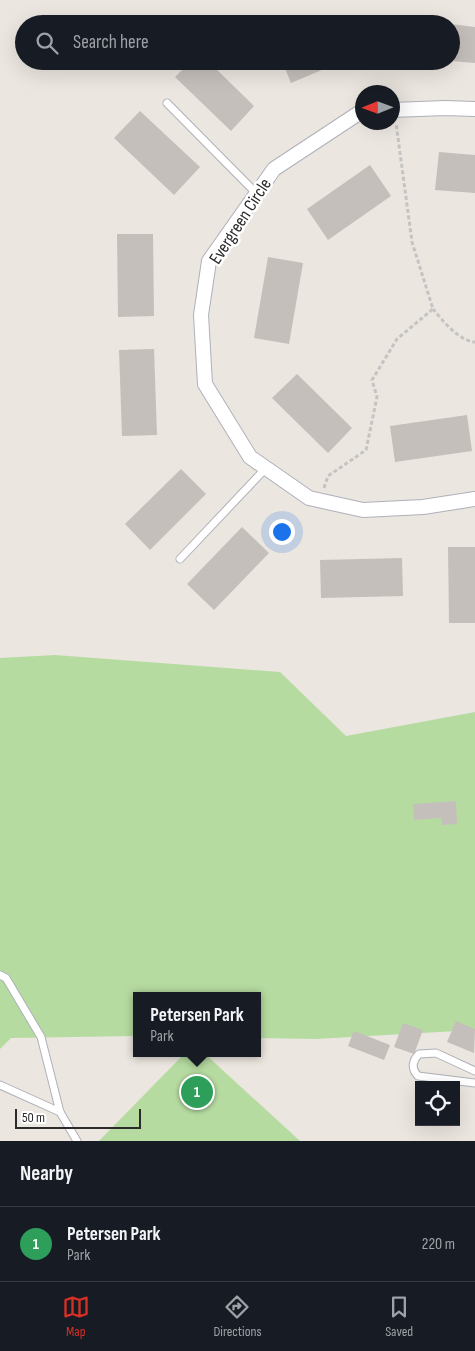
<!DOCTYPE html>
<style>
:root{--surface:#171b24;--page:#242831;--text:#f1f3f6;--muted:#9ea1a6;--line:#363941;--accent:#d93025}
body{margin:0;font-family:"Sofia Sans Condensed",sans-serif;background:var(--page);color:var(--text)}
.controls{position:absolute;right:15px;bottom:15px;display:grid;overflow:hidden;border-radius:0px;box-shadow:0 5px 20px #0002}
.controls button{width:45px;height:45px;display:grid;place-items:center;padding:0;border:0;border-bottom:1px solid var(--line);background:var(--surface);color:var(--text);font:25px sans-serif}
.compass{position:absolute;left:355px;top:85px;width:45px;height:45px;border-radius:50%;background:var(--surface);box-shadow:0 5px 20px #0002;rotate:269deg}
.scale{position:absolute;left:15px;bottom:12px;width:126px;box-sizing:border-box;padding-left:5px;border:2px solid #2b2b2b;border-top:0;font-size:14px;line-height:18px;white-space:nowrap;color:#2b2b2b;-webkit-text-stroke:4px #fff;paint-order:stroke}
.you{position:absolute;left:281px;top:531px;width:18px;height:18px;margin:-12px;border:4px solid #fff;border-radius:50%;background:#1a73e8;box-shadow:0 0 0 8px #1a73e833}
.badge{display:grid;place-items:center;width:32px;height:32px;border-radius:50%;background:var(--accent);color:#fff;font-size:16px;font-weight:700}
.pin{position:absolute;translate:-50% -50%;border:2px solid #fff;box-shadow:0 1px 5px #0006}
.popup{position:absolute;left:133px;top:992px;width:128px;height:65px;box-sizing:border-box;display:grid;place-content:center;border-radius:0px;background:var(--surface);filter:drop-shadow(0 1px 4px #0005);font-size:16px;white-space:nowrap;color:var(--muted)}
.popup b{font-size:19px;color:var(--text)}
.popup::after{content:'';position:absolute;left:50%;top:100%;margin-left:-10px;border:10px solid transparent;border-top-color:var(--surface)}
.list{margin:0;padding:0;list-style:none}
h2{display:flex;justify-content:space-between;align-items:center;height:65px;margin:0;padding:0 20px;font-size:21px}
h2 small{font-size:16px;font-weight:400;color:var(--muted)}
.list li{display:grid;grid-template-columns:32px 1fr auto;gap:15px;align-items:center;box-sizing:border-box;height:75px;padding:0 20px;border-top:1px solid var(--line)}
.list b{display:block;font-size:19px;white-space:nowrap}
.list p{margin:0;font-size:16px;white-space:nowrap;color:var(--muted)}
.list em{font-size:16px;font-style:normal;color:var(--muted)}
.icon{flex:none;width:28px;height:28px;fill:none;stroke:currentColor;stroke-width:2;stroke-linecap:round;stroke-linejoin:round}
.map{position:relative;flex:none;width:475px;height:1141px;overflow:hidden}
.search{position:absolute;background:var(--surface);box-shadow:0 5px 20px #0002;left:15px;right:15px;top:15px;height:55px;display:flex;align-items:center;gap:12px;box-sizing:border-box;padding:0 18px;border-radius:28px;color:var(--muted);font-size:19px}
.sheet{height:140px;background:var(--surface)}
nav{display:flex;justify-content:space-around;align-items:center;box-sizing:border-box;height:70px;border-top:1px solid var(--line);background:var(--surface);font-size:14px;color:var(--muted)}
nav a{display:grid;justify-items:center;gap:2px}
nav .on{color:var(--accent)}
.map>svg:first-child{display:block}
</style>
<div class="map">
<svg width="475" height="1141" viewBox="0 0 475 1141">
<rect width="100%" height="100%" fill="#ebe6df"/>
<!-- green -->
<g fill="#b6dba1">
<path d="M55 655 280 672 346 736 475 712V1030L316 1039 257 1038V996H137V1036L11 1038 0 1049V658Z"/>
<path d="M185 1053H204L300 1141H99Z"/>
</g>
<!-- building -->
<g fill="#c4bfbb">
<path d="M410 20 436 22V24H410Z"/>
<path d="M451 24 475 27V63L451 61Z"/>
<path d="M191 61H208L254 106 231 131 175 77Z"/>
<path d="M282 61H343L291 83Z"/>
<path d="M140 111 200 167 174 195 114 138Z"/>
<path d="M439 152 475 155V193L435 190Z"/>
<path d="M370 165 391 196 328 240 307 209Z"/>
<path d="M117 234H153L154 316 118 317Z"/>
<path d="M268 257 303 263 289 344 254 338Z"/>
<path d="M154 349 157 435 122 436 119 350Z"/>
<path d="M297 374 352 428 328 453 272 398Z"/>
<path d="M467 415 472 451 395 462 390 426Z"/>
<path d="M181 469 206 494 150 550 125 524Z"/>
<path d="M242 527 269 553 214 610 187 584Z"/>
<path d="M448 547H475V623H449Z"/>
<path d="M402 558 403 596 321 598 320 560Z"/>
<path d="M456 801 457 824 442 825 441 818 414 820 413 804Z"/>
<path d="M456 1021 475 1029 474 1053 447 1042Z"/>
<path d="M403 1023 423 1030 414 1054 394 1047Z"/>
<path d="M354 1031 390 1045 384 1060 348 1046Z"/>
</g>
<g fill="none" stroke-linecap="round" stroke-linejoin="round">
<!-- lane casing -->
<g stroke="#afb1ba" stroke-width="9">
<g id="lane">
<path d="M167 103 257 194"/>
<path d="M180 559 266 468"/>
<path d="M0 975 6 978 41 1037 60 1112 77 1141"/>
<path d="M475 1071 436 1053 419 1054C412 1061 411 1069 418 1076L475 1083"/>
<path d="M0 1085 60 1112"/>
</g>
</g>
<!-- street casing -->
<g stroke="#afb1ba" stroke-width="16">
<g id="street">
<path d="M392 110 445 108 475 109"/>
<path d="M362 111 274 169 209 261 201 315 205 384 250 457 309 498 363 510 423 507 475 499"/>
</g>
</g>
<!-- path -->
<g stroke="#c4c4c4" stroke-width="3" stroke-dasharray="4 2.5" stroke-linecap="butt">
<path d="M433 309C443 321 459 341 475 342"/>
<path d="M324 488 328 476 366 450 377 397 372 380 397 339 433 309 412 242 396 123"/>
</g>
<!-- lane -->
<use href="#lane" stroke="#fff" stroke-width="7"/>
<!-- street -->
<use href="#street" stroke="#fff" stroke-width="14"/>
</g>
<g text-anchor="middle" stroke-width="5" stroke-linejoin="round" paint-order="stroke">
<!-- street labels -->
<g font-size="18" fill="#2b2b2b" stroke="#fff">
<text transform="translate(240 221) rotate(-57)" y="6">Evergreen Circle</text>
</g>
</g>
</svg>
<div class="controls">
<button><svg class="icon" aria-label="locate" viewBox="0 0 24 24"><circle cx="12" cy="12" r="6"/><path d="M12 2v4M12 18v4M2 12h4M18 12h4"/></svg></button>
</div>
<svg class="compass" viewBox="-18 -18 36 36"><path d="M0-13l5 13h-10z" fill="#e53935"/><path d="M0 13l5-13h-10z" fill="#9ea1a6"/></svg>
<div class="scale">50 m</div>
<div class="you"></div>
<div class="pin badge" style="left:197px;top:1092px;background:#2e9e5b">1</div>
<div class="popup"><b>Petersen Park</b>Park</div>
<div class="search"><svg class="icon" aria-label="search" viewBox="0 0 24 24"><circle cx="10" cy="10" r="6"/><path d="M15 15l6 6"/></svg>Search here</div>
</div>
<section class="sheet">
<h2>Nearby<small></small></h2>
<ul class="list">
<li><span class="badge" style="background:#2e9e5b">1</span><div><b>Petersen Park</b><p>Park</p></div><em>220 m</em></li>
</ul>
</section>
<nav>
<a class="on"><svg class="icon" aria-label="map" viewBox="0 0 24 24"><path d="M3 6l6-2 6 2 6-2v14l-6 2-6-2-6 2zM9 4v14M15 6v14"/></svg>Map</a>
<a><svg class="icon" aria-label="directions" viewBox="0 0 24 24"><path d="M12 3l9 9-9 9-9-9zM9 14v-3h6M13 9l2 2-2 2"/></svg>Directions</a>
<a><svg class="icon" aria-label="saved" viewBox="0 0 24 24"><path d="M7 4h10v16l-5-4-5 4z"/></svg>Saved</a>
</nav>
